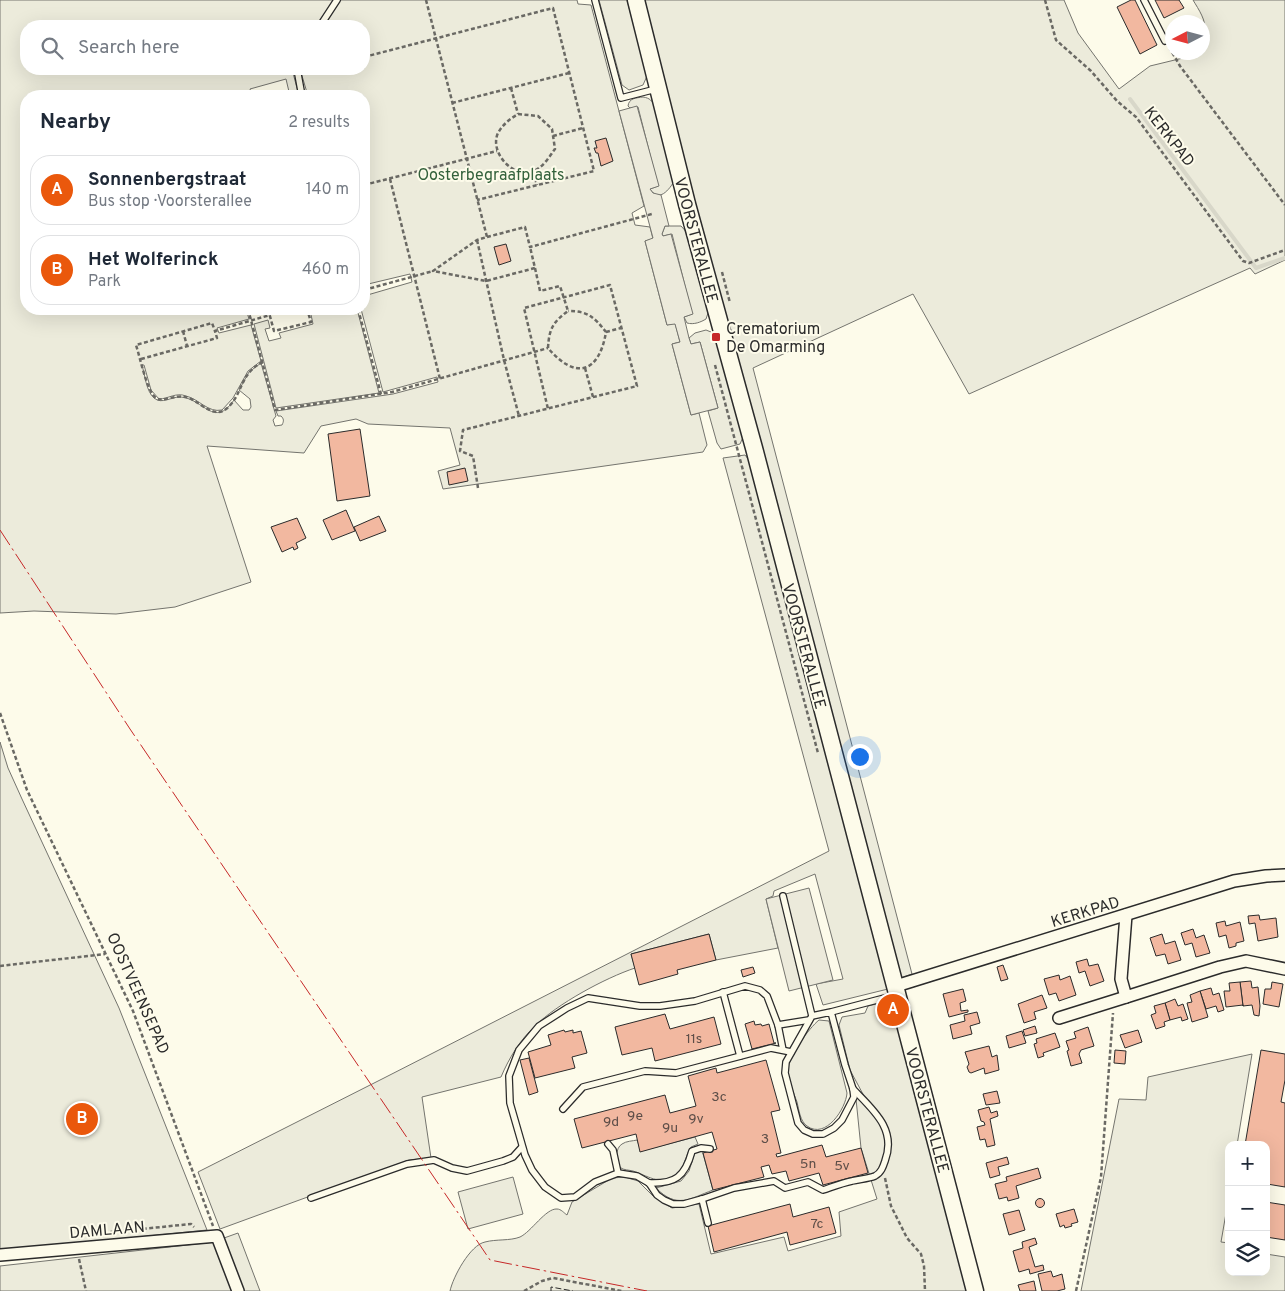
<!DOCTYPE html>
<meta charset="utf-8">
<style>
:root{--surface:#fff;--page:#f2f2f3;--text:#1f2937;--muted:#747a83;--line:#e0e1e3;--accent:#ea580c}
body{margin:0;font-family:Overpass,sans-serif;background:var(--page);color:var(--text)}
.controls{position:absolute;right:15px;bottom:15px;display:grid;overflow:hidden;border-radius:10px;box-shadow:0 5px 20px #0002}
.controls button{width:45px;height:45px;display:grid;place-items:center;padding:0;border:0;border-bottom:1px solid var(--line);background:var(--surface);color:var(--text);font:25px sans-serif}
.compass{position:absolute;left:1165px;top:15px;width:45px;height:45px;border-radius:50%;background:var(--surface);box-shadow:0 5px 20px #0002;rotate:264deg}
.you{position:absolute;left:859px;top:756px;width:18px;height:18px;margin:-12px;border:4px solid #fff;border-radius:50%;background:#1a73e8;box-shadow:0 0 0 8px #1a73e833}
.badge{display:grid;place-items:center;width:32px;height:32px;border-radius:50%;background:var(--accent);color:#fff;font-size:16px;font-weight:700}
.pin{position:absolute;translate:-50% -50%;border:2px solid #fff;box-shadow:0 1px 5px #0006}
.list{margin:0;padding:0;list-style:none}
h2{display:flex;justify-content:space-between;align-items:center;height:65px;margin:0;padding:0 20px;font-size:21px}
h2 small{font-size:16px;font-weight:400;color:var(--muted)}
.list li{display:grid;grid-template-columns:32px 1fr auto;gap:15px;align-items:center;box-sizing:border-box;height:70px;margin:0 10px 10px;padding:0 10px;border:1px solid var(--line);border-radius:20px}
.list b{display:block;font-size:19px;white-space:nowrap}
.list p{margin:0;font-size:16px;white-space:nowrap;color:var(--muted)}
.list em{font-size:16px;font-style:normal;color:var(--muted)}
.icon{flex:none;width:28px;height:28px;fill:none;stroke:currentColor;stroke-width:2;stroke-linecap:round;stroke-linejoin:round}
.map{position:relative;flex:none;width:1285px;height:1291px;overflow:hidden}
.search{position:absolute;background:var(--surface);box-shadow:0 5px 20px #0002;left:20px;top:20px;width:350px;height:55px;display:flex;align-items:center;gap:12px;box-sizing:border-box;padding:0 18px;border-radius:20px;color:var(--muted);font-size:19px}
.panel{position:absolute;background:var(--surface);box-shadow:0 5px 20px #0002;left:20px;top:90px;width:350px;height:225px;border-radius:20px}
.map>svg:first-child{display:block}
</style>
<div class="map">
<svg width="1285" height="1291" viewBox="0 0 1285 1291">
<rect width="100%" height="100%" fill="#fdfbea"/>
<!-- green -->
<g fill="#ecebdb" stroke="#74746e" fill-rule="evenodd">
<path d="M0 0H577L578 4 591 5 644 206 632 213 635 225 650 227 653 239 645 241 667 325 675 323 680 342 672 344 691 415 699 413 707 445 703 452 443 489 438 471 460 465 450 428 368 424 356 419 321 426 304 453 207 446 251 582 175 607 116 614 34 611 0 613ZM26 26H364V69H300L308 96H364V285L410 274 412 282 364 296V309H361L383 392 437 377 438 382 393 394 276 411 278 416H281C284 419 284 421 282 425L275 426 273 420 276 416 261 363 249 372 239 390 250 399 251 407 249 410H243L234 400C214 429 204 399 181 397 172 396 162 405 154 398 146 391 145 375 142 365H144L151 390 159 399C168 399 176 392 186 396 199 399 208 413 222 410L233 398 248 371 261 361 251 325 219 333 217 328 249 319 246 309H26V96H252L250 89 286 79 290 96H299L292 69H26Z"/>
<path d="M599 0H627L647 76 643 85 629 90 622 85Z"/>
<path d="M637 0H1064L1078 33 1119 89 1150 66 1183 58 1195 53 1202 52C1203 45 1205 39 1205 31 1206 20 1199 10 1193 0H1285V260L1255 274 1250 268 969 394 913 294 753 368 912 974 901 978Z"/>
<path d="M643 97C650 98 652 101 655 106L675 180C669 190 659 203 650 189L658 186 638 107 630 108 628 106C629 98 636 98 643 97Z"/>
<path d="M665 226H681L691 237 709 310 706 319C701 322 694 325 687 323L684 317 692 314 672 234 663 236 662 234Z"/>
<path d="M315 309H357L379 393 276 408 254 324 268 320 270 328 265 329 269 341 281 338 279 333 313 324 310 310Z"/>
<path d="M706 330 711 332 716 337 744 435 740 444 721 449 717 443 708 411 718 408 700 342 691 344 689 338 695 333Z"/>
<path d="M745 455 749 460 888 989 823 1005 816 984 843 979 815 874 774 891 773 896 766 899 778 948 716 960 709 934 631 954 635 968C605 978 557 1004 535 1026 520 1040 509 1058 501 1077L422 1097 431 1158 409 1160 220 1229 198 1172 384 1078 829 851 723 458Z"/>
<path d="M0 742 8 768 22 799 119 1008 207 1230 0 1251Z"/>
<path d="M893 1000 969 1291H450C453 1277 470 1245 485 1242 496 1239 510 1241 520 1237 531 1232 546 1208 557 1209 561 1209 564 1213 567 1215L572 1202 612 1178 625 1177 638 1181 653 1196 672 1208 699 1204 711 1254 784 1237 788 1251 841 1236 839 1212 877 1199 861 1148 856 1099 864 1096 850 1070 839 1025 842 1017 865 1013 868 1006Z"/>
<path d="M819 1020 829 1021 847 1093C846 1108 826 1140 807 1126 800 1121 799 1110 797 1102 794 1094 787 1077 788 1068 789 1056 809 1028 819 1020Z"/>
<path d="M1252 1054 1237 1145H1229V1196L1221 1242 1229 1243V1272H1266V1254L1285 1257V1291H1081L1119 1099 1146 1100 1148 1077Z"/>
<path d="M695 1137 698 1144 691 1147C684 1158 685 1170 674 1177 661 1186 646 1175 633 1171 629 1170 624 1170 621 1168 615 1163 615 1148 622 1144 626 1141 633 1141 637 1140L641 1151Z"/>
<path d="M702 1150 713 1190C689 1199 677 1209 656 1188L681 1181 689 1171 695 1152Z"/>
<path d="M513 1177 523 1214 468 1229 458 1192Z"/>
<path d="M238 1233 260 1291H244L224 1238Z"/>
<path d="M214 1242 233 1291H0V1266Z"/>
</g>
<!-- parking -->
<g fill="#eceadb" stroke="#74746e">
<path d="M637 106 659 186 650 189 653 193 661 195 669 226H665L662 234 663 236 671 234 693 314 684 317 689 338 691 344 700 342 718 408 691 415 672 344 680 342 675 324 667 325 650 260 645 241 653 238 619 111Z"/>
<path d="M809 888 833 980 789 991 766 899Z"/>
</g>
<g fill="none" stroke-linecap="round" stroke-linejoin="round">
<!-- stream -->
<path stroke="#d8d7c9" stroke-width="4" d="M1130 99 1256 268 1285 258"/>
</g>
<!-- building -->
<g fill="#f2b8a0" stroke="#2b2b2b">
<path d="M1131 0H1135L1157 45 1140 54 1117 7Z"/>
<path d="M1155 0H1179L1184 8 1164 18Z"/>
<path d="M606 138 613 161 601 166 598 153H596L594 148H597L595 141Z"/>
<path d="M506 244 511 261 499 265 494 247Z"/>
<path d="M360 429 370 496 337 501 328 434Z"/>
<path d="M465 468 468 481 449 485 447 472Z"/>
<path d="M346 510 355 531 332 540 323 520Z"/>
<path d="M379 516 386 531 360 541 354 527Z"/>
<path d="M297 518 306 538 296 543 298 548 294 550 293 547 282 552 271 527Z"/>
<path d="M1259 915 1260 920 1276 918 1278 937 1258 941 1255 923 1249 924 1248 916Z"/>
<path d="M1225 921 1226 926 1240 922 1244 941 1236 943V946L1229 948 1226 935 1219 937 1216 923Z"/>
<path d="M1193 929 1196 938 1204 935 1210 953 1196 957 1192 943 1185 945 1181 933Z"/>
<path d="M709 934 716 960 677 970 678 974 639 985 631 954Z"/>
<path d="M1162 934 1165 944 1175 941 1181 960 1168 964 1165 954 1156 956 1150 938Z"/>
<path d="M1087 959 1089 966 1098 964 1104 981 1090 986 1085 971 1079 973 1076 962Z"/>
<path d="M1003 965 1008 979 1001 981 997 967Z"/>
<path d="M753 967 755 973 743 977 741 970Z"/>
<path d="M1059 975 1060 980 1070 976 1076 995 1059 1001 1056 993 1049 995 1044 979Z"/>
<path d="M1251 981 1252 988 1258 987 1260 1006 1259 1016 1254 1015 1252 1005 1243 1006 1240 982Z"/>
<path d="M1240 982 1243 1006V1005L1226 1007 1224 991H1230L1229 983Z"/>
<path d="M1272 982 1283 984 1279 1007 1263 1004 1265 989H1271Z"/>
<path d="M1211 988 1213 995 1219 993 1224 1010 1218 1012 1216 1006 1206 1009 1200 991Z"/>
<path d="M963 989 966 1001 960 1003 961 1011 968 1010V1012L949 1017 943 994Z"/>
<path d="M1200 991 1208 1017 1192 1022 1187 1003 1192 1002 1190 995Z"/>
<path d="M1042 995 1047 1008 1034 1012 1036 1019 1024 1023 1018 1004Z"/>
<path d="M1175 999 1178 1006 1183 1004 1188 1019 1182 1021 1181 1017 1170 1020 1165 1003Z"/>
<path d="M1165 1003 1170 1020 1164 1022 1165 1026 1156 1029 1151 1015 1156 1013 1154 1006Z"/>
<path d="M977 1012 980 1023 970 1026 972 1034 953 1039 950 1025 965 1021 964 1015Z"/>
<path d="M665 1014 670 1029 714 1017 721 1044 655 1061 652 1048 622 1055 615 1027Z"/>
<path d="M754 1021 755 1025 761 1024 762 1026 769 1024 774 1043H776L752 1049 745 1024Z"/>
<path d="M1035 1026 1037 1033 1025 1036 1023 1030Z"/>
<path d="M1088 1027 1094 1046 1081 1050 1079 1054 1082 1063 1071 1066 1067 1051 1069 1050 1066 1041 1076 1038 1074 1032Z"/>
<path d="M564 1030 565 1032 573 1030V1033L581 1031 587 1053 572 1057 575 1068 535 1078 528 1052 551 1045 548 1035Z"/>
<path d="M1138 1030 1142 1042 1125 1048 1120 1035Z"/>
<path d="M1022 1031 1026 1043 1009 1048 1006 1036Z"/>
<path d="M1055 1033 1060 1047 1043 1053 1044 1056 1038 1058 1034 1044 1037 1043 1036 1039Z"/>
<path d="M989 1046 992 1057 997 1055 999 1070 985 1074 984 1068 971 1073 969 1072 967 1067 969 1064 965 1052Z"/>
<path d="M1115 1050 1126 1051 1125 1064 1114 1063Z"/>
<path d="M1261 1050 1285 1054V1080L1281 1102 1285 1103V1187L1267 1184 1266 1188V1145H1245Z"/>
<path d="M529 1058 538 1092 529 1095 520 1060Z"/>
<path d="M766 1060 780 1110 771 1112 781 1153 776 1154 777 1157 822 1145 826 1157 861 1148 868 1173 823 1185 819 1173 789 1181 786 1171 772 1174 769 1165 761 1167 764 1177 713 1190 703 1153 717 1149 712 1132 640 1152 636 1134 582 1148 574 1119 665 1095 670 1113 696 1106 688 1076 716 1068 717 1073Z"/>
<path d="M997 1091 1000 1103 986 1105 983 1094Z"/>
<path d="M989 1107 991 1113 997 1111 998 1116 990 1119 995 1145 987 1147 985 1139 980 1140 977 1127 985 1125 984 1122 981 1121 978 1110Z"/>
<path d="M1007 1157 1009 1164 998 1167 1000 1175 990 1178 986 1163Z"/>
<path d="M1038 1168 1041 1178 1016 1186 1019 1198 1008 1201 1007 1197 999 1199 995 1184 1007 1181 1006 1177Z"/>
<circle cx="1040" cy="1203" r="4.5"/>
<path d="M1266 1202 1285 1205V1240L1266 1237Z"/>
<path d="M790 1204 793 1217 829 1207 836 1233 790 1245 787 1232 714 1252 708 1226Z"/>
<path d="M1074 1209 1078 1222 1071 1224 1072 1226 1065 1228 1064 1225 1060 1227 1056 1214Z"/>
<path d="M1019 1210 1025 1230 1009 1235 1003 1214Z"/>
<path d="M1035 1238 1037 1244 1029 1247 1035 1267 1043 1265 1044 1270 1030 1274 1029 1269 1019 1272 1013 1251 1023 1248 1022 1242Z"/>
<path d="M1051 1271 1053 1277 1062 1274 1065 1289 1057 1291H1042L1038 1274Z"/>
<path d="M1034 1281 1036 1291H1020L1018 1285Z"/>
</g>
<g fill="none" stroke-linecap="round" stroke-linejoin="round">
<!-- lane casing -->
<g stroke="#2b2b2b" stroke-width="8">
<g id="lane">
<path d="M595 0 621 98 656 89"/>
<path d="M1144 0 1165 41"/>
<path d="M320 26 337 0"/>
<path d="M297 69 302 96"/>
<path d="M783 896 812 1016"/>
<path d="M723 992 740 1056"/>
<path d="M831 1012 812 1016 786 1062 785 1073 798 1123 804 1130 813 1134H823L834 1128 842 1120 854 1097 853 1089 845 1065 831 1012 896 995"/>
<path d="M778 1025 809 1020"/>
<path d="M783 1050 778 1025 767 996 760 990 745 986 695 1001 660 1006H640L588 998 567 1008 539 1026 519 1050 509 1076 510 1103 525 1155 532 1170 545 1187 561 1198 575 1197 595 1182 618 1173 637 1176 649 1183 657 1195 664 1200 673 1204H684L702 1199 734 1188 774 1181 785 1188 808 1182 823 1190C832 1187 842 1183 852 1181 859 1179 868 1179 875 1176 881 1173 883 1167 885 1161 897 1129 873 1110 853 1089"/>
<path d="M563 1109 583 1087 645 1071 676 1073 771 1048 791 1052"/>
<path d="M608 1144 613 1150 618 1173"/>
<path d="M649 1183C675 1184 685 1177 692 1151L701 1148 710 1149"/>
<path d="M311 1198 407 1164 434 1160 452 1168 467 1171 503 1161 513 1157 522 1147"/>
<path d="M702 1199 708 1223"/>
</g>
</g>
<!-- street casing -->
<g stroke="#2b2b2b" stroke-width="14">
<g id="street">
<path d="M1126 915 1121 979 1126 997 1220 967 1246 961 1285 969"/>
<path d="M896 986 1234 881 1266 876 1285 875"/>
<path d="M1059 1018 1126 997"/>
<path d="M0 1255 217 1236 238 1291"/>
</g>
</g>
<!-- secondary casing -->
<g stroke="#2b2b2b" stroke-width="19">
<path id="secondary" d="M636 0 687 204 754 448 975 1291"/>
</g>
<!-- path -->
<g stroke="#6a6964" stroke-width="2.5" stroke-dasharray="4 2.5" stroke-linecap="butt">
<path d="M426 0 487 237 477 240 433 271 486 281 535 268 530 247"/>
<path d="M1045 0 1056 40 1091 71 1117 101 1136 117 1243 261 1249 263 1285 250"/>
<path d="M1169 47 1180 66 1285 205"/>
<path d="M364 57 553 8 594 171 477 200"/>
<path d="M511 88 518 114"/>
<path d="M452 103 569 73"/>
<path d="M518 114 538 116 552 129 555 149C549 157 543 168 533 171 513 179 489 152 498 133 503 124 510 119 518 114Z"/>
<path d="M553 136 583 128"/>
<path d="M533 172 537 185"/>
<path d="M390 179 440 379"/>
<path d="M364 185 497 151"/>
<path d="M487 237 525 227 530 247 652 214"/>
<path d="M477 240 504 360 519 416"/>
<path d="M535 268 540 291 560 286 568 311C553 322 549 329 548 348 575 380 599 374 606 332 594 317 588 311 568 311"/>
<path d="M722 272 730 303"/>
<path d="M364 290 433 271"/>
<path d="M248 309 275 410 392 392 548 348"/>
<path d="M268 309 274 331 311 322 307 309"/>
<path d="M358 309 381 394"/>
<path d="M183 331 187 346"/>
<path d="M606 332 621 328"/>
<path d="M141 359 217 338 215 331"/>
<path d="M263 362C239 373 243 396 226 409 214 419 200 402 189 398 177 393 162 403 156 398 147 392 140 357 136 345L212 323 215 331 270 315"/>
<path d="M715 365 818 753"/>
<path d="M585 368 593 397"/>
<path d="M478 488 473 456 460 451 463 430 637 386 610 285 524 308 548 409"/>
<path d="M0 713 27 790 133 1011 213 1226"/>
<path d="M0 966 105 954"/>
<path d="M885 1178 891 1206 907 1238 921 1254 924 1266 925 1291"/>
<path d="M91 1234 191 1224 194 1227"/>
<path d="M79 1259 86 1291"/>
<path d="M524 1291 542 1281 553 1278 622 1291"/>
<path d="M1076 1291 1101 1177 1113 1013"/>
</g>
<!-- lane -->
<use href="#lane" stroke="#fdfbea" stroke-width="5.5"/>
<!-- street -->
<use href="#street" stroke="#fdfbea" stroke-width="11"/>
<!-- secondary -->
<use href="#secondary" stroke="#fdfbea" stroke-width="16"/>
<!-- fence -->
<path stroke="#2b2b2b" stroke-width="1" stroke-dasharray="6 2.5" stroke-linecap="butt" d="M551 1291V1287L573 1291"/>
<!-- power -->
<path stroke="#c62828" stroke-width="1" stroke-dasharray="18 4 2.5 4" stroke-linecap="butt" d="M0 530 130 729 490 1260 647 1291"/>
</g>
<!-- markers -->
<rect fill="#c62828" stroke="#fdfbea" stroke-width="2" x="711" y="332" width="10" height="10" rx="2.5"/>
<g text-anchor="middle" stroke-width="4" stroke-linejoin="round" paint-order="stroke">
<!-- number labels -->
<g font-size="14" fill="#5d4e48">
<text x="694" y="1043">11s</text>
<text x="719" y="1101">3c</text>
<text x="635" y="1120">9e</text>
<text x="696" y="1123">9v</text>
<text x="611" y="1126">9d</text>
<text x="670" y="1132">9u</text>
<text x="765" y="1143">3</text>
<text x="808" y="1168">5n</text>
<text x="842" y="1170">5v</text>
<text x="817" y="1228">7c</text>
</g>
<!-- street labels -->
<g font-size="16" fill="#2b2b2b" stroke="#fdfbea">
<text transform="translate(1170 136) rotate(52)" y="6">KERKPAD</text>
<text transform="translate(697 240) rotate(75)" y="6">VOORSTERALLEE</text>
<text transform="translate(805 646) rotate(75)" y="6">VOORSTERALLEE</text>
<text transform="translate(1085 911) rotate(-17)" y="6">KERKPAD</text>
<text transform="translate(139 993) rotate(66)" y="6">OOSTVEENSEPAD</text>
<text transform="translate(928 1110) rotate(75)" y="6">VOORSTERALLEE</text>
<text transform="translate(107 1229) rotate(-5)" y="6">DAMLAAN</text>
</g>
<!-- park labels -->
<g font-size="16" fill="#34623c" stroke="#fdfbea">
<text x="491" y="180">Oosterbegraafplaats</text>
</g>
<!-- poi labels -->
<g font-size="16" fill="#2b2b2b" stroke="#fdfbea" text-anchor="start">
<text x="726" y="334">Crematorium<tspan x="726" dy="18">De Omarming</tspan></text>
</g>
</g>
</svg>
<div class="controls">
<button>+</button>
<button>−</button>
<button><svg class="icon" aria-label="layers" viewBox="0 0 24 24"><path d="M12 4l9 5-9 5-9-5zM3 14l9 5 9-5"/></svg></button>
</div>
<svg class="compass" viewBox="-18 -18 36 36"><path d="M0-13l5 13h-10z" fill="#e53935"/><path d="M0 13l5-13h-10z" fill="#747a83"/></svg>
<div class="you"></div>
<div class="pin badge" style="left:893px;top:1010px">A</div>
<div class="pin badge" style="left:82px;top:1119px">B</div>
<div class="search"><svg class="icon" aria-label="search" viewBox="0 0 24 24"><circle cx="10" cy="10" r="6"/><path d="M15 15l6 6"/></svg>Search here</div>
<section class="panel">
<h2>Nearby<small>2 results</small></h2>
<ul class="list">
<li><span class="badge">A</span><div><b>Sonnenbergstraat</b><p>Bus stop · Voorsterallee</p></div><em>140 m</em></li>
<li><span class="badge">B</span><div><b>Het Wolferinck</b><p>Park</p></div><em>460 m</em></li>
</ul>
</section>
</div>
